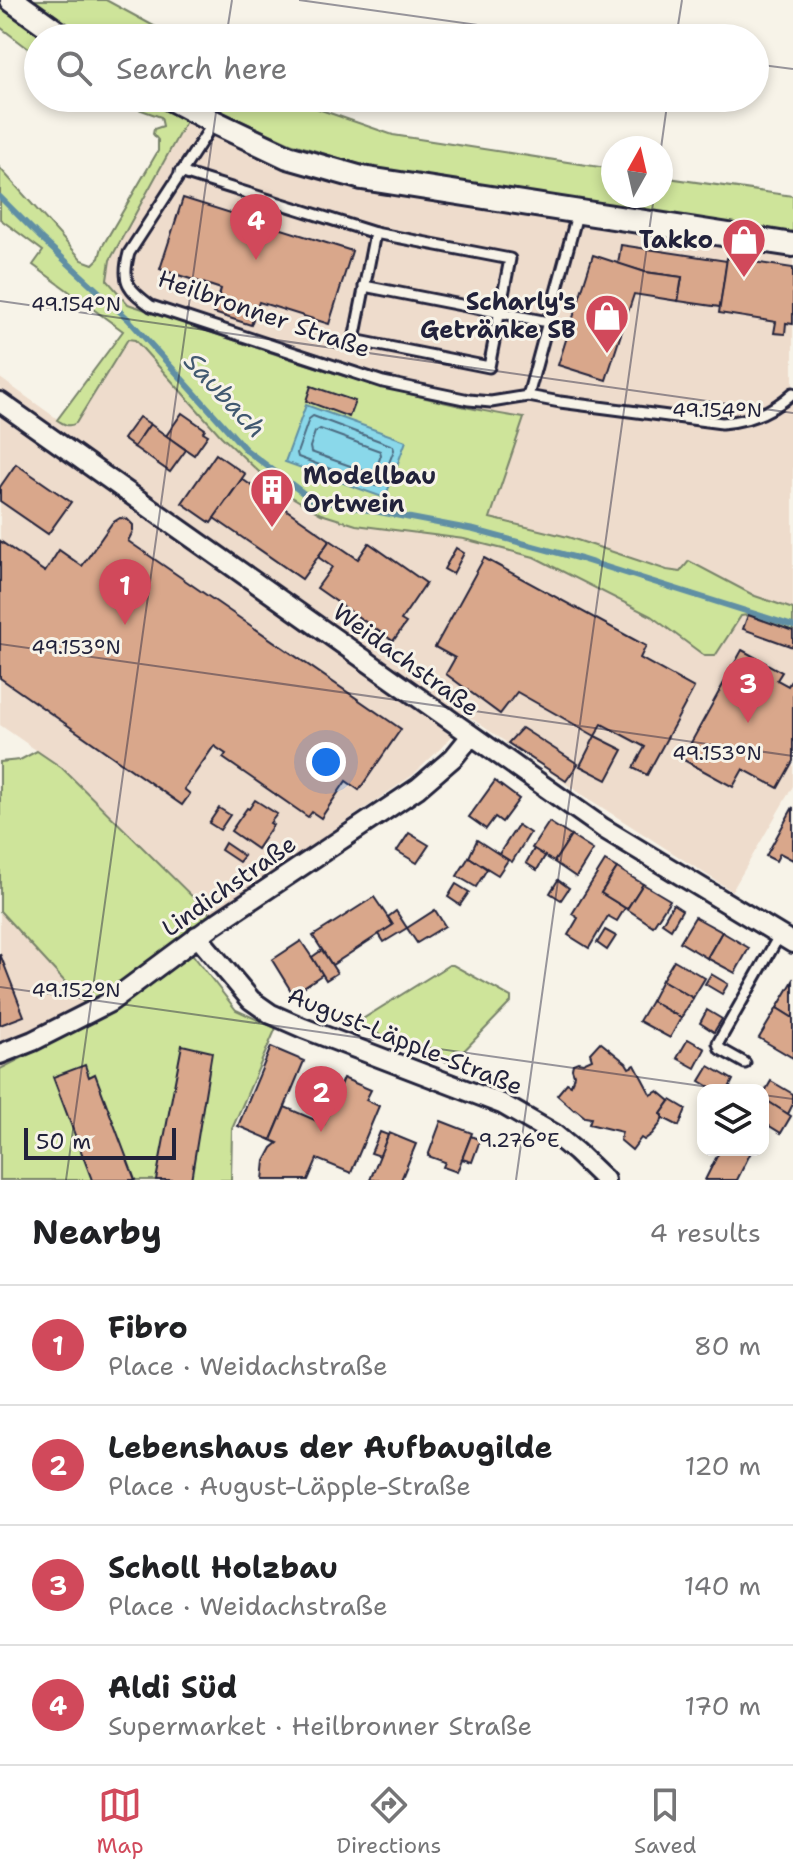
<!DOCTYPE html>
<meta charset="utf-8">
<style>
:root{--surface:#fff;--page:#f6f6f6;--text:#202124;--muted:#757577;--line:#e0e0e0;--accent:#d1495b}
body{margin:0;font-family:"Shantell Sans",sans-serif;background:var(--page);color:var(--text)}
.controls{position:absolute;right:24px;bottom:24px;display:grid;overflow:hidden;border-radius:16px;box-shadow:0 4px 12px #0003}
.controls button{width:72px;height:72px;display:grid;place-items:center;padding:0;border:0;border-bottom:2px solid var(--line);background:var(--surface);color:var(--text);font:40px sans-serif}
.compass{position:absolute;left:601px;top:136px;width:72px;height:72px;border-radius:50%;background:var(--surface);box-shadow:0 4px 12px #0003;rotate:8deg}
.scale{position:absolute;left:24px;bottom:20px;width:152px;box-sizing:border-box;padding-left:8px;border:4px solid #22223b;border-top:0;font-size:22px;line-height:28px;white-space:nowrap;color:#22223b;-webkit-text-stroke:6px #f7f3e8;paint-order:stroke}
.you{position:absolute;left:326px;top:762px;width:28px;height:28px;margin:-20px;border:6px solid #fff;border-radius:50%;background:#1a73e8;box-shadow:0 0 0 12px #1a73e833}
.badge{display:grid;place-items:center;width:52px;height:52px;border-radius:50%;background:var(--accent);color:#fff;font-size:26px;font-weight:700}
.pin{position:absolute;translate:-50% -66px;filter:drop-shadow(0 2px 4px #0008)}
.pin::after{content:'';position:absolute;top:42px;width:28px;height:24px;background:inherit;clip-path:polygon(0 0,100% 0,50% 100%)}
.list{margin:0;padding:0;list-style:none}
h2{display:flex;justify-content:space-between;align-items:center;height:104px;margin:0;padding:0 32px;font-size:34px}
h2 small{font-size:26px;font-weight:400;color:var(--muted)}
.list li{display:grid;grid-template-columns:52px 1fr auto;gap:24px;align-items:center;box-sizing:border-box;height:120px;padding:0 32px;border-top:2px solid var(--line)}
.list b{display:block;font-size:30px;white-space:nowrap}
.list p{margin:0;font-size:26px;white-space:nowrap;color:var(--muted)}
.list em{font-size:26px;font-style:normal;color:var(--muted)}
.icon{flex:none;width:44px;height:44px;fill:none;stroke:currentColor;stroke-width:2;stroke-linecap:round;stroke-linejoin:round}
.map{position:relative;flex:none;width:793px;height:1180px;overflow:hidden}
.search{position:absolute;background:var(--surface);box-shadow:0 4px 12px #0003;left:24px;right:24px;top:24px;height:88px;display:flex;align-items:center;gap:20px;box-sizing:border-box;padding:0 28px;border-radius:44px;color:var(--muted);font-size:30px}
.sheet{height:584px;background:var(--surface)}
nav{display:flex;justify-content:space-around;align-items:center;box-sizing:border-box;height:112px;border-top:2px solid var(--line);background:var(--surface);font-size:22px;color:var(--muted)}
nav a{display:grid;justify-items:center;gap:4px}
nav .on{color:var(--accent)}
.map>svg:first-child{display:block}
</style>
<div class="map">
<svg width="793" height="1180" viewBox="0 0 793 1180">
<rect width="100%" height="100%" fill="#f7f3e8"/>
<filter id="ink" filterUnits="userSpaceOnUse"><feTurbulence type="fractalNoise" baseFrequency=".0125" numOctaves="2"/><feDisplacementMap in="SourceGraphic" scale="16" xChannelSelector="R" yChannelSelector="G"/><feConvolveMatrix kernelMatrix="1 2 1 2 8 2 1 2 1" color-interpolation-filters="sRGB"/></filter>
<g filter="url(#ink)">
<!-- built -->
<g fill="#eedccc">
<path d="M196 100 290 143 365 166 554 199 793 236V609L568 537 489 518 524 418 470 410 315 368 127 304 107 280 110 260Z"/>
<path d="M128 339 135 340 221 436 464 539 534 557 651 616 705 656H715L740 617 748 615 793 631V786L732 891 578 792 468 716 441 748 413 775 211 915 62 768 0 725V378L66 425 76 423Z"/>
<path d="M0 911 100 1019 0 1069Z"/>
</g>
<!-- green -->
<g fill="#cee49a" stroke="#78836a" stroke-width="2">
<path d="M0 0H106L176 38H38V56L0 27Z"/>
<path d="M108 98H295L321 110 393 135 613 169V196H661V177L793 196V236L554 199 365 166 290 143 197 101 110 260 107 280 128 304C258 348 388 397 524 418L490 518 568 537 667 570 680 572 689 561 755 596 793 609V631L748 615 741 616 715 656H705L651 616 534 557 464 539 356 525 321 514 275 487 221 436 135 340 128 339 76 423C68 428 64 424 57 420L123 331 33 265 43 251 0 219V168L82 260 93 264 99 258 102 247 158 151V140L153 134 154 129 163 126 161 117Z"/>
<path d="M37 751 62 768 211 915 179 937 236 1010 276 1028 232 1129 231 1180H0V1069L99 1019 0 911V762L20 760Z"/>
<path d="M449 965H453L511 997V1002L455 1060 447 1062 357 1025 358 1022Z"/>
</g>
<!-- water -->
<path fill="#8ad8ea" stroke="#608fa4" stroke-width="2" d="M306 405 406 441 385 498 285 462Z"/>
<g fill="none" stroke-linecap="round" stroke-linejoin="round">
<!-- shore -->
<g stroke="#4c6b81" stroke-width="2">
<path d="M313 416 393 446 394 450 380 486H376L298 457 297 453 309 419Z"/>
<path d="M320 429 380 451 381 455 375 472 370 473 311 452 310 447 315 432Z"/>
</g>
<!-- stream -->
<path stroke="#608fa4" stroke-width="6" d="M0 197 43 240 128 319 246 450 311 499 474 530 581 559 793 626"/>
</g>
<!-- building -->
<g fill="#d9a78b" stroke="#22223b" stroke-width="2">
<path d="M183 198 352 251 329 324 259 302 251 325 214 313 221 289 160 269Z"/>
<path d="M621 245 727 261 720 307 678 301 682 277 645 272 618 264Z"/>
<path d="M593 255 645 272 682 277 678 301 634 294 606 380 558 365Z"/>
<path d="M727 258 793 268V324L786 323 785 334 774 333 776 322 719 313Z"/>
<path d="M311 386 355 401 349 417 306 401Z"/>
<path d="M182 413 205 429 203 432 208 435 194 455 166 436Z"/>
<path d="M139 417 150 424 134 447 123 439Z"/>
<path d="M150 424 186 450 170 472 134 447Z"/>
<path d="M216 454 245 474 211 523 182 503Z"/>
<path d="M16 464 71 502 48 534 0 501V487Z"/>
<path d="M242 479 330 540 302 579 214 518Z"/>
<path d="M120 518 127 519 133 525V531L128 541 401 729 359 790 346 781 321 818 312 812 308 817 223 758 226 754 214 746 184 789 190 794 182 805 0 678V541L45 572 59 550 82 566 112 523Z"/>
<path d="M330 540 358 559 369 543 426 583 401 620 406 623 393 641 317 588 332 567 318 557Z"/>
<path d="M456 548 464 553 453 574 444 569Z"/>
<path d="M484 558 646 646 640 658 694 688 647 775 633 768 645 747 602 724 595 736 517 692 500 714 446 674 455 658 435 647Z"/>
<path d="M748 615 793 631V647L743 629Z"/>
<path d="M742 650 782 672 777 680 788 686 793 677V761L778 788 743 769 733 787 682 759Z"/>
<path d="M522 728 578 764 566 781 508 743Z"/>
<path d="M595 736 623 750 607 780 580 766Z"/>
<path d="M495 781 519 799 502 822 495 817 486 829 469 817Z"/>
<path d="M255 800 277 814 270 823 273 825 257 849 231 831 247 808 249 809Z"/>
<path d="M793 807V860L780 853 776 861 766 856Z"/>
<path d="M219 808 230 815 220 830 209 823Z"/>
<path d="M549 822 571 836 554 862 532 848Z"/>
<path d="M518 825 530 833 512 862 499 854Z"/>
<path d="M409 833 429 845 417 863 397 851Z"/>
<path d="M571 836 593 850 576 877 554 862Z"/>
<path d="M477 840 508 860 498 875 469 857Z"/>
<path d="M225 843 244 856 239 862 221 850Z"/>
<path d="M534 849 545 856 537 870 526 863Z"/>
<path d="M469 857 487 869 476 887 457 876Z"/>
<path d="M605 861 617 868 601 893 625 908 617 921 608 916 589 948 568 935 578 918 572 914Z"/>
<path d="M617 868 643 884 627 909 601 893Z"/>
<path d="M558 880 569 888 561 900 550 893Z"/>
<path d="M456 884 469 892 460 905 448 897Z"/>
<path d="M643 884 670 900 653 926 627 909Z"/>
<path d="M374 897 393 925 332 965 313 936Z"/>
<path d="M673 904 682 910 671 929 662 923Z"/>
<path d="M435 910 445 926 417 943 407 928Z"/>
<path d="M396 911 407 928 384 942 379 934 393 925 388 917Z"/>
<path d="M695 917 722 932 707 958 680 942Z"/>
<path d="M605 930 616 936 607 950 597 943Z"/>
<path d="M722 932 749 948 735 973 707 958Z"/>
<path d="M301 941 323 974 293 994 272 960Z"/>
<path d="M322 950 337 973 326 980 312 957Z"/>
<path d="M0 954 24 1016 0 1025Z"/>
<path d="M674 960 705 978 693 998 662 980Z"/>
<path d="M711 974 728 984 722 994 705 984Z"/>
<path d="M662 980 693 998 681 1018 651 1001Z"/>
<path d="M793 981V1018L777 1008Z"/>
<path d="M651 1001 681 1018 670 1038 639 1021Z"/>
<path d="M777 1008 793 1018V1058L759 1038Z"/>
<path d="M707 1010 722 1019 714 1032 700 1023Z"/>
<path d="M688 1039 705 1049 695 1068 677 1058Z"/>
<path d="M600 1042 626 1063 629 1068 635 1065 651 1095 658 1091 670 1101 661 1114 663 1115 661 1123 652 1134 644 1140 641 1138 632 1150 620 1140 622 1132 589 1124 591 1118 585 1117 575 1109 574 1110 557 1095 567 1083 571 1085 574 1075 572 1069 573 1064 578 1062 583 1063 592 1059 590 1053Z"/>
<path d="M182 1045 212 1052 191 1180H156Z"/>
<path d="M271 1047 304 1061 271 1140 238 1126Z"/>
<path d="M85 1065 89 1077 95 1074 135 1180H92L53 1077Z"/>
<path d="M709 1066 733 1080 728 1090H715L700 1081Z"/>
<path d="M343 1078 371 1090 366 1100 379 1106 351 1173 317 1159 308 1180H263L265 1161 272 1148 278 1143 271 1140 285 1107 324 1124Z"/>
<path d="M771 1081 793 1094V1104L788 1114 763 1099V1095Z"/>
<path d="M671 1100 686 1109 679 1126 663 1118V1115L661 1114Z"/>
<path d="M766 1100 791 1116 781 1133 763 1122V1105Z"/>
<path d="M441 1121 472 1133 457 1172 443 1167 445 1162 428 1156Z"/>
<path d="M380 1132 388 1135 380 1156 371 1153Z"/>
<path d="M389 1133 416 1144 401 1180H370Z"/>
<path d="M471 1136 480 1140 472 1162 462 1159Z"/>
<path d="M720 1150H746L751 1152 737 1180H705Z"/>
</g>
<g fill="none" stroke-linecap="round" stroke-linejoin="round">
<!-- service casing -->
<g stroke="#22223b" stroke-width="15">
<g id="service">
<path d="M214 122 129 253C121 282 128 289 151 306L383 382 469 400 491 402 528 396 560 402 722 423C750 421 772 412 793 393"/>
<path d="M180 172 375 233"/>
<path d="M375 233 510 259 489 367 354 340Z"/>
<path d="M364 286 548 322"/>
<path d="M528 396 578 211"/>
<path d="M745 1063 720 1049 718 1043 779 936"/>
</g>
</g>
<!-- minor casing -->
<g stroke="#22223b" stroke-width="24">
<g id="minor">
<path d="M0 402 603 828 793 943"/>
<path d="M197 936 251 1000 271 1014 303 1028 502 1104 554 1134 576 1152 605 1180"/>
<path d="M0 1054 33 1041 110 1002 212 926 418 788 454 757 471 736"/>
</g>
</g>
<!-- tertiary casing -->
<g stroke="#22223b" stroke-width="28">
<g id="tertiary">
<path d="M12 0 65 38"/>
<path d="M169 98 214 122 288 157 362 178 793 245"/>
</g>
</g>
<!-- service -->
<use href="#service" stroke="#f7f3e8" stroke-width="9"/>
<!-- minor -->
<use href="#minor" stroke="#f7f3e8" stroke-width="18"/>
<!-- tertiary -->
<use href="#tertiary" stroke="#f7f3e8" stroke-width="22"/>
</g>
</g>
<!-- ticks -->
<path fill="none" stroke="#22223b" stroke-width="2" stroke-opacity="0.45" d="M299 0 570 38M226 38 232 0M676 38 682 0M755 64 793 69M661 148 668 98M0 301 793 413M0 644 793 756M0 987 730 1090M763 1095 793 1099M66 1180 218 98M516 1180 654 196"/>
<!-- icons -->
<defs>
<g id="shop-pin" transform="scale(2.3)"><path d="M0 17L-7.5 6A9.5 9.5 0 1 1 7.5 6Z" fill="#d1495b" stroke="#f7f3e8"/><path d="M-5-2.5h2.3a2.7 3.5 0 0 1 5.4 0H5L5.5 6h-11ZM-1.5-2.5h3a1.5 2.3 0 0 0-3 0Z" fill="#fff"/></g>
<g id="building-pin" transform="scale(2.3)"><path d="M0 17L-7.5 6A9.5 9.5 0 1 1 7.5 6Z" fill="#d1495b" stroke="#f7f3e8"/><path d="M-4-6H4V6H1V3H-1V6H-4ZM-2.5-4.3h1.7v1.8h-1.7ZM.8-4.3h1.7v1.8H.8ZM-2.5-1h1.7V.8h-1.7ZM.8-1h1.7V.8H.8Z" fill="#fff"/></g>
</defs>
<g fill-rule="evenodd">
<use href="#shop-pin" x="744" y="240"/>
<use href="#shop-pin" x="607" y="316"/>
<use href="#building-pin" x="272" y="490"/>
</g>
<g text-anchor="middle" stroke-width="6" stroke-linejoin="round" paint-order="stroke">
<!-- poi labels -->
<g font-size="24" font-weight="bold" fill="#22223b" stroke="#f7f3e8" text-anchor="end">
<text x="713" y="248">Takko</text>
<text x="576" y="310">Scharly's<tspan x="576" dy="28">Getränke SB</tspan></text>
<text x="303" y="484" text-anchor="start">Modellbau<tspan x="303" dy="28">Ortwein</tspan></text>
</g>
<!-- street labels -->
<g font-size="24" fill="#22223b" stroke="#f7f3e8">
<text transform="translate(264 314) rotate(19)" y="8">Heilbronner Straße</text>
<text transform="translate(406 660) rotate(36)" y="8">Weidachstraße</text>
<text transform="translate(229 886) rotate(-35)" y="8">Lindichstraße</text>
<text transform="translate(405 1041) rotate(22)" y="8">August-Läpple-Straße</text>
</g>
<!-- water labels -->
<g font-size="26" font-style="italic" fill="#415970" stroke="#f7f3e8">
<text transform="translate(225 395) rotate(47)" y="9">Saubach</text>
</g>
</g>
<g font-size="20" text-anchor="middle" fill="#22223b" stroke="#f7f3e8" stroke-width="6" stroke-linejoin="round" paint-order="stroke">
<text x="76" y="311">49.154°N</text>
<text x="717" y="417">49.154°N</text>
<text x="76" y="654">49.153°N</text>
<text x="717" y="760">49.153°N</text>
<text x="76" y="997">49.152°N</text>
<text x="519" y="1147">9.276°E</text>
</g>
</svg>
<div class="controls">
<button><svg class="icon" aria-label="layers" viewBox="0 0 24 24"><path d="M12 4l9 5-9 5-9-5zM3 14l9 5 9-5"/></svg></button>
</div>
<svg class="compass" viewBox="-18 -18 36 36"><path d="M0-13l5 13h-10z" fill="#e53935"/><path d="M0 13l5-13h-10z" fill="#757577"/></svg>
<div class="scale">50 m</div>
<div class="you"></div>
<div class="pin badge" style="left:125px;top:625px">1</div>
<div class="pin badge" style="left:321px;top:1132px">2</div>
<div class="pin badge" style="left:748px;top:723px">3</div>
<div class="pin badge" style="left:256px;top:260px">4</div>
<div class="search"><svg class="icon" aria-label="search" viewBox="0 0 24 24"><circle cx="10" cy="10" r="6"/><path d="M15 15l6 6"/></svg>Search here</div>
</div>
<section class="sheet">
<h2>Nearby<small>4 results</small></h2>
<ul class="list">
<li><span class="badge">1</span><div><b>Fibro</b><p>Place · Weidachstraße</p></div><em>80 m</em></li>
<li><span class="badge">2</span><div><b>Lebenshaus der Aufbaugilde</b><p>Place · August-Läpple-Straße</p></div><em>120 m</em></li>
<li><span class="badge">3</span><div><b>Scholl Holzbau</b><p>Place · Weidachstraße</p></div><em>140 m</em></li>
<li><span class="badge">4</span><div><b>Aldi Süd</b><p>Supermarket · Heilbronner Straße</p></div><em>170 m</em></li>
</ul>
</section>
<nav>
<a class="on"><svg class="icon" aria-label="map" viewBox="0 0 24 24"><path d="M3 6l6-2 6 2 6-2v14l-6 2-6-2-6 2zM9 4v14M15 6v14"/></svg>Map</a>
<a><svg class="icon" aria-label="directions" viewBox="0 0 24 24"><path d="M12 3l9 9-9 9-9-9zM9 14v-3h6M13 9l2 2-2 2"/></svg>Directions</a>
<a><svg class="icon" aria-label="saved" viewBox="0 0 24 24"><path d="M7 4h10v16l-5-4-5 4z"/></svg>Saved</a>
</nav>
